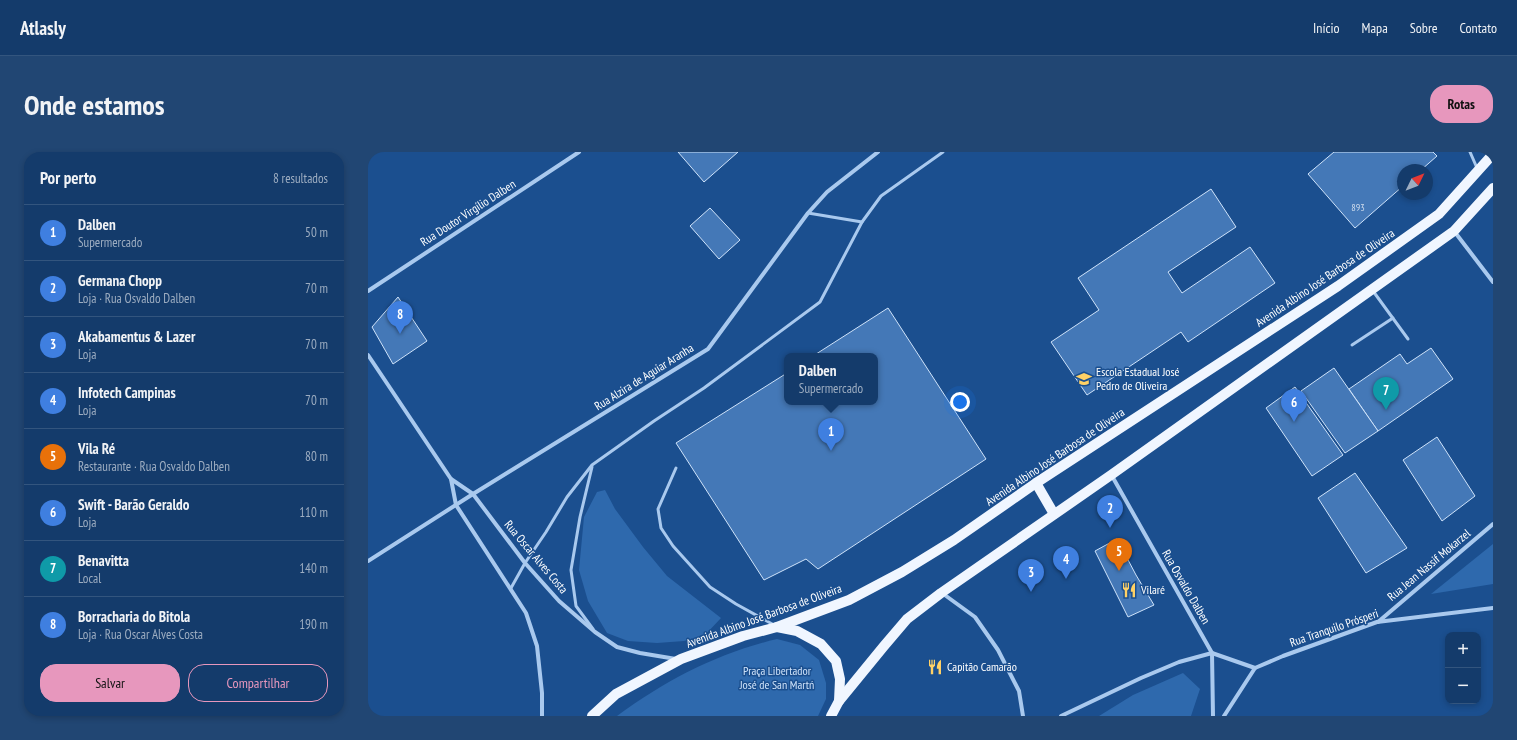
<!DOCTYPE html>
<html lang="pt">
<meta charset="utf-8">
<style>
:root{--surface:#143b6b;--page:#214673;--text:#f1f3f6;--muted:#9dadc1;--line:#33557e;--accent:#e797bd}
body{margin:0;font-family:"PT Sans Narrow",sans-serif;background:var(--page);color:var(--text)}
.controls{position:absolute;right:12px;bottom:12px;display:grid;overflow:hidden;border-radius:8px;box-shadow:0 2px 6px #0003}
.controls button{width:36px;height:36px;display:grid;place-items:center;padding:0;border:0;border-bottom:1px solid var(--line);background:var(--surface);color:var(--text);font:20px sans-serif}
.compass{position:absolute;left:1029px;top:12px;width:36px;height:36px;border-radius:50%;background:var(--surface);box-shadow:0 2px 6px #0003;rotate:47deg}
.you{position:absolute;left:592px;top:250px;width:14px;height:14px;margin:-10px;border:3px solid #fff;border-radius:50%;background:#1a73e8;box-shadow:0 0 0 6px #1a73e833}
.badge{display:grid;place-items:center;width:26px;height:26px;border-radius:50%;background:var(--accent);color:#fff;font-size:13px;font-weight:700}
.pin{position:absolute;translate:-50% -33px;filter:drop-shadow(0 1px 2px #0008)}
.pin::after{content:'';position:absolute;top:21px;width:14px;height:12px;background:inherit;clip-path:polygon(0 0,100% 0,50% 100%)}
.popup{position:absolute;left:416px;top:201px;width:94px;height:52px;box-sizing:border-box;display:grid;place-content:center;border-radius:8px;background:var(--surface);filter:drop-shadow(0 1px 3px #0005);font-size:13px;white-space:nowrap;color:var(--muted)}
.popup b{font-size:15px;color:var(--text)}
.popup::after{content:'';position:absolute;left:50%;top:100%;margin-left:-8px;border:8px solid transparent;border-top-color:var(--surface)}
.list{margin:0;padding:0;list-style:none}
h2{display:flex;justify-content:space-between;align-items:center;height:52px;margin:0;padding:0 16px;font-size:17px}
h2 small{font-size:13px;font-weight:400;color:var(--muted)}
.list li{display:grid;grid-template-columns:26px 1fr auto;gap:12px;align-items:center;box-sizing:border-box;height:56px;padding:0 16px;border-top:1px solid var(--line)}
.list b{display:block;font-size:15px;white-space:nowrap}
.list p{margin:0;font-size:13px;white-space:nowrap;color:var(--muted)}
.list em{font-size:13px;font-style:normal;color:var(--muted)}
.actions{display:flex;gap:8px;padding:12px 16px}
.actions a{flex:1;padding:9px 0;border:1px solid var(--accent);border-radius:16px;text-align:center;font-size:14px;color:var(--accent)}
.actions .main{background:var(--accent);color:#111}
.map{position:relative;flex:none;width:1125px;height:564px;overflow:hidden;border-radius:16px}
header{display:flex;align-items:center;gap:24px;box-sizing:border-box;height:56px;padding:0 20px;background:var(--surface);border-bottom:1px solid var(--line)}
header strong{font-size:19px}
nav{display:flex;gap:22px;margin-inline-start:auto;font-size:14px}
.intro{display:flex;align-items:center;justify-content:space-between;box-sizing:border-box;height:96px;padding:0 24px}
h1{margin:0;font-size:28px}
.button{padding:10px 18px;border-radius:16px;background:var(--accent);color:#111;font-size:14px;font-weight:700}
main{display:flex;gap:24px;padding:0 24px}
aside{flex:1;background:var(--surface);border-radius:16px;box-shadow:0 2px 6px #0003}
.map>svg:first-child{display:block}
</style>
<header>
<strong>Atlasly</strong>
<nav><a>Início</a><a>Mapa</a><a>Sobre</a><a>Contato</a></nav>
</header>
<div class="intro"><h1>Onde estamos</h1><a class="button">Rotas</a></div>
<main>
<aside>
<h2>Por perto<small>8 resultados</small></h2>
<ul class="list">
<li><span class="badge" style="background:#3f7fe0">1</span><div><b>Dalben</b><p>Supermercado</p></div><em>50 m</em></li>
<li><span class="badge" style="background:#3f7fe0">2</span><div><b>Germana Chopp</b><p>Loja · Rua Osvaldo Dalben</p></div><em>70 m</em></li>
<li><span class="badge" style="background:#3f7fe0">3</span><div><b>Akabamentus &amp; Lazer</b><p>Loja</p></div><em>70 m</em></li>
<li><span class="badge" style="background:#3f7fe0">4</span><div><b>Infotech Campinas</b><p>Loja</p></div><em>70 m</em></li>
<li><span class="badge" style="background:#e8710a">5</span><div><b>Vila Ré</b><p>Restaurante · Rua Osvaldo Dalben</p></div><em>80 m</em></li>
<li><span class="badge" style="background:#3f7fe0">6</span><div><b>Swift - Barão Geraldo</b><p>Loja</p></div><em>110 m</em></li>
<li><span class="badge" style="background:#0f9aa8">7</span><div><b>Benavitta</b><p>Local</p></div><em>140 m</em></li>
<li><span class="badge" style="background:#3f7fe0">8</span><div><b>Borracharia do Bitola</b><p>Loja · Rua Oscar Alves Costa</p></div><em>190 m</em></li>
</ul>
<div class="actions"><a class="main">Salvar</a><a>Compartilhar</a></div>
</aside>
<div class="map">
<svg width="1125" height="564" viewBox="0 0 1125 564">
<rect width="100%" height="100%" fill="#1b4f8f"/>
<!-- green -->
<g fill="#2e69ad">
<path d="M237 338 247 357 275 395 299 424 353 466 337 483 316 489 289 491 260 489 239 481 220 449 211 418 216 365 229 340Z"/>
<path d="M1125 392V432L1063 442Z"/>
<path d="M409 487 432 493 451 508 458 531V547L450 564H249C298 528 350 501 409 487Z"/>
<path d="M815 521 832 537 823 564H731L765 543Z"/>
</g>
<!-- building -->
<g fill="#4478b7" stroke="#cfe3fa">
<path d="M310 0H370L336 30Z"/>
<path d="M966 0H1065L1069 4 1053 18H1035V34L987 76 940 22Z"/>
<path d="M843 37 868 75 800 120 814 141 882 95 907 131 820 190 813 180 719 243 683 190 731 158 710 126Z"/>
<path d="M342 56 372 88 351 107 322 74Z"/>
<path d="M30 145 59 189 25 212 4 175Z"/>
<path d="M520 156 618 307 450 417 438 407 396 428 308 291 419 221V250H507V204H445Z"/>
<path d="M1063 196 1085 227 1010 279 981 237 1032 202 1039 212Z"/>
<path d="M966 216 1010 279 977 301 933 239Z"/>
<path d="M927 235 975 303 944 324 898 256Z"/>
<path d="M1069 285 1107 344 1074 369 1035 308Z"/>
<path d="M987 321 1039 396 998 421 950 346Z"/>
<path d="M749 387 768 423 786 453 760 465 727 399Z"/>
</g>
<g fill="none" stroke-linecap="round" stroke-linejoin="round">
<!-- service -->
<g stroke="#a9c9ee" stroke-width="3">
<path d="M1102 0 1109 16"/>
<path d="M440 61 494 70"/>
<path d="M1005 139 1040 187"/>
<path d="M984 193 1025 166"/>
<path d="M224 315 212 365 203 418 208 454 225 477"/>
<path d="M308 316 290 357 293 376 305 394 342 435 368 452 406 473"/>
<path d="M143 436 157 411 178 380 199 345 224 313 286 269 336 236 452 150 494 70 513 44 575 0"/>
</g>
<!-- minor -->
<g stroke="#a9c9ee" stroke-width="4">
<path d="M1086 79 1125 130"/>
<path d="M0 139 211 0"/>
<path d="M0 203 83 327 105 342 157 411 191 449 227 480 249 495 272 501 308 507"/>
<path d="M744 324 844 501 845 564"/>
<path d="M83 327 88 353 158 461 169 494 174 541V564"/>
<path d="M0 409 105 342 340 197 440 61 459 40 510 0"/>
<path d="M574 441 607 465 630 498 651 539 655 564"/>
<path d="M1010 470 1125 372"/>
<path d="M693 564 773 526 811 510 844 501 887 516"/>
<path d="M856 564 887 516 915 504 1009 470 1125 456"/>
</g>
<!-- primary -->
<g stroke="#f0f6ff" stroke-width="10">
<path d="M668 331 686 362"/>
<path d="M409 475 429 479 453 492 468 509 472 527 471 549"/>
<path d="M224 564 248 542 313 507 375 484 409 475 481 448 534 420 586 388 668 331 970 134 1071 62 1125 2"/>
<path d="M463 564 471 549 516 494 539 467 573 441 743 323 1086 79 1125 36"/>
</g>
</g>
<!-- icons -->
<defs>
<g id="school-bare" transform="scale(1.2)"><path d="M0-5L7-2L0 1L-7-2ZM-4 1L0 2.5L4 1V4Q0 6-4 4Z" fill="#ffd166" stroke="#1b4f8f" stroke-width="2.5" paint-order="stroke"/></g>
<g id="restaurant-bare" transform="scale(1.2)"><path d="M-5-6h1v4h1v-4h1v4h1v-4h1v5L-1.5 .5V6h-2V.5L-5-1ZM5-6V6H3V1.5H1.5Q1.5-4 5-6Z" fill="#ffd166" stroke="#1b4f8f" stroke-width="2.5" paint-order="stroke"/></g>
</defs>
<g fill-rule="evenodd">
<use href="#school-bare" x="716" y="227"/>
<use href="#restaurant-bare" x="761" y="438"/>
<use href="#restaurant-bare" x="567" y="515"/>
</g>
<g text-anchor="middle" stroke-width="3" stroke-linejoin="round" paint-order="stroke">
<!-- number labels -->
<g font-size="10" fill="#d0dded">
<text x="990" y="59">893</text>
</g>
<!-- street labels -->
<g font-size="12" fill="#fff" stroke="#1b4f8f">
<text transform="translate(100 61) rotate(-33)" y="4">Rua Doutor Virgílio Dalben</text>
<text transform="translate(957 126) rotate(-34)" y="4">Avenida Albino José Barbosa de Oliveira</text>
<text transform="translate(276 225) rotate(-32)" y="4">Rua Alzira de Aguiar Aranha</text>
<text transform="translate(687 305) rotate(-34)" y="4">Avenida Albino José Barbosa de Oliveira</text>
<text transform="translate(168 405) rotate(50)" y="4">Rua Oscar Alves Costa</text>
<text transform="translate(1061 413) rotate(-40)" y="4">Rua Jean Nassif Mokarzel</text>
<text transform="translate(818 435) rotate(60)" y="4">Rua Osvaldo Dalben</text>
<text transform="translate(396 464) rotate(-20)" y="4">Avenida Albino José Barbosa de Oliveira</text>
<text transform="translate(966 476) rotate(-19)" y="4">Rua Tranquilo Prósperi</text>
</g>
<!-- poi labels -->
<g font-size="12" fill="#fff" stroke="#1b4f8f" text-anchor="start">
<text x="728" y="224">Escola Estadual José<tspan x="728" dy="14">Pedro de Oliveira</tspan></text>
<text x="773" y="442">Vilaré</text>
<text x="579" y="519">Capitão Camarão</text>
</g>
<!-- park labels -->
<g font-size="12" fill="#cfe3fa" stroke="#1b4f8f">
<text x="409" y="523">Praça Libertador<tspan x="409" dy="14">José de San Martń</tspan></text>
</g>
</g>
</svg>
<div class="controls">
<button>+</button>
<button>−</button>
</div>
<svg class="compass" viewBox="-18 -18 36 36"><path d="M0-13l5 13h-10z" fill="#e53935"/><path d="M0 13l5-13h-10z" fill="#9dadc1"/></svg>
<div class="you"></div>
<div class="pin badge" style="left:463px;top:299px;background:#3f7fe0">1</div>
<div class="popup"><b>Dalben</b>Supermercado</div>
<div class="pin badge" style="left:742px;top:376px;background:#3f7fe0">2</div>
<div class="pin badge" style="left:663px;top:440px;background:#3f7fe0">3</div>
<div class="pin badge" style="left:698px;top:427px;background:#3f7fe0">4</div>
<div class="pin badge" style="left:751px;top:419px;background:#e8710a">5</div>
<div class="pin badge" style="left:926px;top:270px;background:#3f7fe0">6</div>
<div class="pin badge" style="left:1018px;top:258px;background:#0f9aa8">7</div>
<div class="pin badge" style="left:32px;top:182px;background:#3f7fe0">8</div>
</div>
</main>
